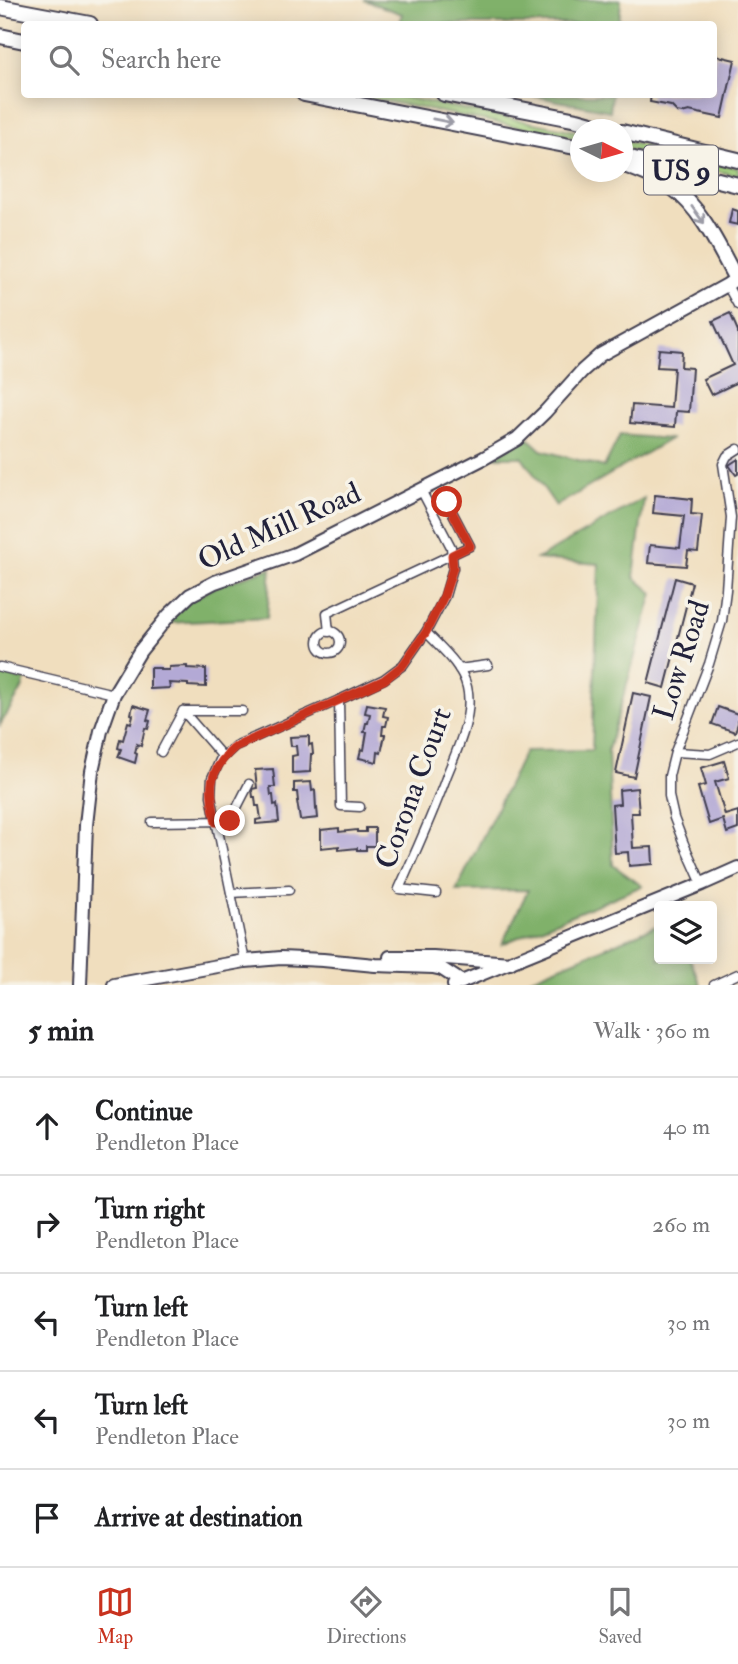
<!DOCTYPE html>
<meta charset="utf-8">
<style>
:root{--surface:#fff;--page:#f6f6f6;--text:#202124;--muted:#757577;--line:#e0e0e0;--accent:#c8321e}
body{margin:0;font-family:"IM FELL Double Pica",serif;background:var(--page);color:var(--text)}
.controls{position:absolute;right:21px;bottom:21px;display:grid;overflow:hidden;border-radius:7px;box-shadow:0 4px 18px #0003}
.controls button{width:63px;height:63px;display:grid;place-items:center;padding:0;border:0;border-bottom:2px solid var(--line);background:var(--surface);color:var(--text);font:35px sans-serif}
.compass{position:absolute;left:570px;top:119px;width:63px;height:63px;border-radius:50%;background:var(--surface);box-shadow:0 4px 18px #0003;rotate:95deg}
.stop{position:absolute;width:21px;height:21px;margin:-16px;border:5px solid #c8321e;border-radius:50%;background:#fff}
.stop.end{background:#c8321e;border-color:#fff;box-shadow:0 2px 7px #0008}
.list{margin:0;padding:0;list-style:none}
h2{display:flex;justify-content:space-between;align-items:center;height:91px;margin:0;padding:0 28px;font-size:30px}
h2 small{font-size:23px;font-weight:400;color:var(--muted)}
.list li{display:grid;grid-template-columns:46px 1fr auto;gap:21px;align-items:center;box-sizing:border-box;height:98px;padding:0 28px;border-top:2px solid var(--line)}
.list b{display:block;font-size:26px;white-space:nowrap}
.list p{margin:0;font-size:23px;white-space:nowrap;color:var(--muted)}
.list em{font-size:23px;font-style:normal;color:var(--muted)}
.icon{flex:none;width:38px;height:38px;fill:none;stroke:currentColor;stroke-width:2;stroke-linecap:round;stroke-linejoin:round}
.map{position:relative;flex:none;width:738px;height:985px;overflow:hidden}
.search{position:absolute;background:var(--surface);box-shadow:0 4px 18px #0003;left:21px;right:21px;top:21px;height:77px;display:flex;align-items:center;gap:18px;box-sizing:border-box;padding:0 24px;border-radius:7px;color:var(--muted);font-size:26px}
.sheet{height:581px;background:var(--surface)}
nav{display:flex;justify-content:space-around;align-items:center;box-sizing:border-box;height:98px;border-top:2px solid var(--line);background:var(--surface);font-size:19px;color:var(--muted)}
nav a{display:grid;justify-items:center;gap:4px}
nav .on{color:var(--accent)}
.map>svg:first-child{display:block}
</style>
<div class="map">
<svg width="738" height="985" viewBox="0 0 738 985">
<rect width="100%" height="100%" fill="#f7f3e8"/>
<filter id="ink" filterUnits="userSpaceOnUse"><feTurbulence type="fractalNoise" baseFrequency=".0143" numOctaves="2"/><feDisplacementMap in="SourceGraphic" scale="14" xChannelSelector="R" yChannelSelector="G"/><feConvolveMatrix kernelMatrix="1 2 1 2 8 2 1 2 1" color-interpolation-filters="sRGB"/></filter>
<filter id="wash" filterUnits="userSpaceOnUse"><feTurbulence type="fractalNoise" baseFrequency=".00686" numOctaves="4" result="noise"/><feDisplacementMap in="SourceGraphic" scale="28" xChannelSelector="R" yChannelSelector="G"/><feGaussianBlur stdDeviation="1.57" result="paint"/><feColorMatrix in="noise" values="0 0 0 0 0 0 0 0 0 0 0 0 0 0 0 0 0 1.4 0 .05"/><feComposite in="paint" operator="in"/></filter>
<g filter="url(#wash)">
<rect width="100%" height="100%" fill="#f0debe"/>
<!-- green -->
<g fill="#a1ce7b" stroke="#62785b" stroke-width="2">
<path d="M354 95H392L580 132V139Z"/>
<path d="M623 141 738 168V176L623 148Z"/>
</g>
<!-- forest -->
<g fill="#80b16b" stroke="#516a53" stroke-width="2">
<path d="M364 0H621L619 24H400L402 14Z"/>
<path d="M528 95H612L610 111Z"/>
<path d="M620 435 670 439 556 506 522 457H494L527 437 541 450 604 467Z"/>
<path d="M644 498 634 577 653 593 608 750 613 865 642 886 502 944 528 890 456 891 525 751 592 750 599 564 537 559Z"/>
<path d="M271 568 267 618 165 623 190 601 217 586Z"/>
<path d="M0 674 25 680 22 689 0 725Z"/>
<path d="M659 925V959H690L701 985H515Z"/>
</g>
<g id="blocks">
<!-- building -->
<g fill="#b3a9d5">
<path d="M714 55 735 60 722 118 689 111 682 113 677 112 671 106 650 102 651 94H714Z"/>
<path d="M732 209 738 211V225L729 223Z"/>
<path d="M730 313 738 331V382L711 395 703 379 733 365 713 321Z"/>
<path d="M659 349 682 351 681 367 692 368 689 412 676 411 675 427 630 423 632 405 671 408 674 368 657 367Z"/>
<path d="M738 459V474L736 475 729 465Z"/>
<path d="M655 495 692 499 691 514 702 515 698 552 688 551 686 566 648 563 650 545 680 548 684 516 653 513Z"/>
<path d="M675 578 692 583 665 688 648 683Z"/>
<path d="M187 666V668L206 669V687L188 686V684L169 683 170 688 150 689V668H160V670H169V667Z"/>
<path d="M633 693 651 697 634 777 616 773Z"/>
<path d="M367 704 385 707 383 716 388 717 386 726H383L382 735H385L381 753 378 752 377 762 359 758 361 749 364 750 367 732H364L366 723H368L370 714 365 713Z"/>
<path d="M133 705 150 710 147 720 150 721 148 729 145 728 141 746 137 744 135 753 137 754 135 763 118 757 121 749 118 748 120 739 123 740 128 722 131 723 133 715 131 714Z"/>
<path d="M718 707 738 714V723L735 732 712 724Z"/>
<path d="M309 736V745L312 744 313 754H311L310 772 292 773V756L297 755 296 746H291L290 737Z"/>
<path d="M724 761 729 778 715 782 725 815 738 811V829L727 833 723 819 709 824 698 787 706 785 701 768Z"/>
<path d="M273 769 275 787H270L271 795H273L274 805 277 804 279 822 256 824V820L261 819 259 806H256L255 797H253L252 789 257 788 255 770Z"/>
<path d="M311 782 312 791 315 790 316 809 317 808 318 818 300 820 297 801H298L297 792H294V783Z"/>
<path d="M637 788 639 813H631L633 848 652 847 653 864 629 866 628 852 615 853 612 805 620 804 619 790Z"/>
<path d="M339 828V832L357 830V832H366V828H375V846H366V850H357V848L339 850V846L321 848V830Z"/>
</g>
</g>
</g>
<g filter="url(#ink)">
<use href="#blocks" fill-opacity="0" stroke="#413e4f" stroke-width="2"/>
<g fill="none" stroke-linecap="round" stroke-linejoin="round">
<!-- street casing -->
<g stroke="#413e4f" stroke-width="11">
<g id="street">
<path d="M727 285 738 305"/>
<circle cx="329" cy="642" r="11"/>
<path d="M329 632 327 613 470 546 447 502"/>
<path d="M426 632C441 648 462 665 467 687 474 715 457 750 447 775 433 814 416 851 399 889L436 893"/>
<path d="M0 667 114 694"/>
<path d="M459 669 488 665"/>
<path d="M183 711 223 757"/>
<path d="M183 711H242"/>
<path d="M161 752 183 711"/>
<path d="M675 752 710 754 738 742"/>
<path d="M360 807 341 806 339 700 384 679 403 665 426 632 445 596 453 568 451 547 421 490"/>
<path d="M152 822 230 821 249 784"/>
<path d="M702 884 684 844 674 818 669 796V776L675 752 709 664 722 621 726 590 731 517 723 464 727 456 738 449"/>
<path d="M231 893 289 890"/>
<path d="M245 961 211 796 212 778 220 760 235 746 339 700"/>
<path d="M714 985 738 974"/>
</g>
</g>
<!-- secondary casing -->
<g stroke="#413e4f" stroke-width="16">
<g id="secondary">
<path d="M390 957H433L510 963"/>
<path d="M80 985 86 825 92 771 101 731 114 694 140 651 169 615 190 595 215 582 295 554 484 458 517 439 545 412 582 371 600 355 727 285 738 277"/>
<path d="M114 985 245 961 281 958 323 960 375 965 433 967 442 969 462 982"/>
</g>
</g>
<!-- primary casing -->
<g stroke="#413e4f" stroke-width="16">
<path id="primary" d="M454 985 702 884 738 868"/>
</g>
<!-- highway casing -->
<g stroke="#413e4f" stroke-width="18">
<g id="highway">
<path d="M0 7 90 24"/>
<path d="M0 36 24 41"/>
<path d="M304 94 580 148"/>
<path d="M444 94 577 120 613 130"/>
<path d="M622 132 738 160"/>
<path d="M622 156 738 185"/>
<path d="M622 164C640 171 658 177 673 188 702 209 719 248 736 279"/>
</g>
</g>
<!-- street -->
<use href="#street" stroke="#fff" stroke-width="8"/>
<!-- secondary -->
<use href="#secondary" stroke="#fff" stroke-width="12"/>
<!-- primary -->
<use href="#primary" stroke="#fff" stroke-width="12"/>
<!-- highway -->
<use href="#highway" stroke="#fff" stroke-width="14"/>
</g>
<!-- one-way arrows -->
<defs><path id="oneway-shaft" d="M-6 0H5M1.5-3L5.5 0L1.5 3" fill="none" stroke-width="1.6" stroke-linecap="round" stroke-linejoin="round" transform="scale(1.75)"/></defs>
<g stroke="#9c9ca7">
<use href="#oneway-shaft" transform="translate(443 121) rotate(11)"/>
<use href="#oneway-shaft" transform="translate(698 215) rotate(54)"/>
</g>
</g>
<g fill="none" stroke-linecap="round" stroke-linejoin="round" filter="url(#ink)">
<!-- route -->
<path stroke="#c8321e" stroke-width="9" d="M230 821 216 822C209 787 207 772 235 747L384 680 403 665 426 632 444 596 453 568 452 555 470 546 447 502"/>
</g>
<g text-anchor="middle" stroke-width="7" stroke-linejoin="round" paint-order="stroke">
<!-- shield labels -->
<rect fill="#f7f3e8" stroke="#62616f" stroke-width="2" x="644" y="145.5" width="74" height="49" rx="5"/>
<g font-size="28" font-weight="bold" fill="#22223b">
<text x="681" y="180">US 9</text>
</g>
<!-- street labels -->
<g font-size="30" fill="#22223b" stroke="#f7f3e8">
<text transform="translate(279 526) rotate(-24)" y="10">Old Mill Road</text>
<text transform="translate(681 660) rotate(-72)" y="10">Low Road</text>
<text transform="translate(413 788) rotate(-70)" y="10">Corona Court</text>
</g>
</g>
</svg>
<div class="controls">
<button><svg class="icon" aria-label="layers" viewBox="0 0 24 24"><path d="M12 4l9 5-9 5-9-5zM3 14l9 5 9-5"/></svg></button>
</div>
<svg class="compass" viewBox="-18 -18 36 36"><path d="M0-13l5 13h-10z" fill="#e53935"/><path d="M0 13l5-13h-10z" fill="#757577"/></svg>
<div class="stop" style="left:447px;top:502px"></div>
<div class="stop end" style="left:230px;top:821px"></div>
<div class="search"><svg class="icon" aria-label="search" viewBox="0 0 24 24"><circle cx="10" cy="10" r="6"/><path d="M15 15l6 6"/></svg>Search here</div>
</div>
<section class="sheet">
<h2>5 min<small>Walk · 360 m</small></h2>
<ul class="list">
<li><svg class="icon" aria-label="ahead" viewBox="0 0 24 24"><path d="M12 20V5M6 11l6-6 6 6"/></svg><div><b>Continue</b><p>Pendleton Place</p></div><em>40 m</em></li>
<li><svg class="icon" aria-label="right" viewBox="0 0 24 24"><path d="M7 20v-9h11M14 6l5 5-5 5"/></svg><div><b>Turn right</b><p>Pendleton Place</p></div><em>260 m</em></li>
<li><svg class="icon" aria-label="left" viewBox="0 0 24 24"><path d="M17 20v-9H6M10 6l-5 5 5 5"/></svg><div><b>Turn left</b><p>Pendleton Place</p></div><em>30 m</em></li>
<li><svg class="icon" aria-label="left" viewBox="0 0 24 24"><path d="M17 20v-9H6M10 6l-5 5 5 5"/></svg><div><b>Turn left</b><p>Pendleton Place</p></div><em>30 m</em></li>
<li><svg class="icon" aria-label="arrive" viewBox="0 0 24 24"><path d="M6 21V4h12l-3 4 3 4H6"/></svg><div><b>Arrive at destination</b></div></li>
</ul>
</section>
<nav>
<a class="on"><svg class="icon" aria-label="map" viewBox="0 0 24 24"><path d="M3 6l6-2 6 2 6-2v14l-6 2-6-2-6 2zM9 4v14M15 6v14"/></svg>Map</a>
<a><svg class="icon" aria-label="directions" viewBox="0 0 24 24"><path d="M12 3l9 9-9 9-9-9zM9 14v-3h6M13 9l2 2-2 2"/></svg>Directions</a>
<a><svg class="icon" aria-label="saved" viewBox="0 0 24 24"><path d="M7 4h10v16l-5-4-5 4z"/></svg>Saved</a>
</nav>
